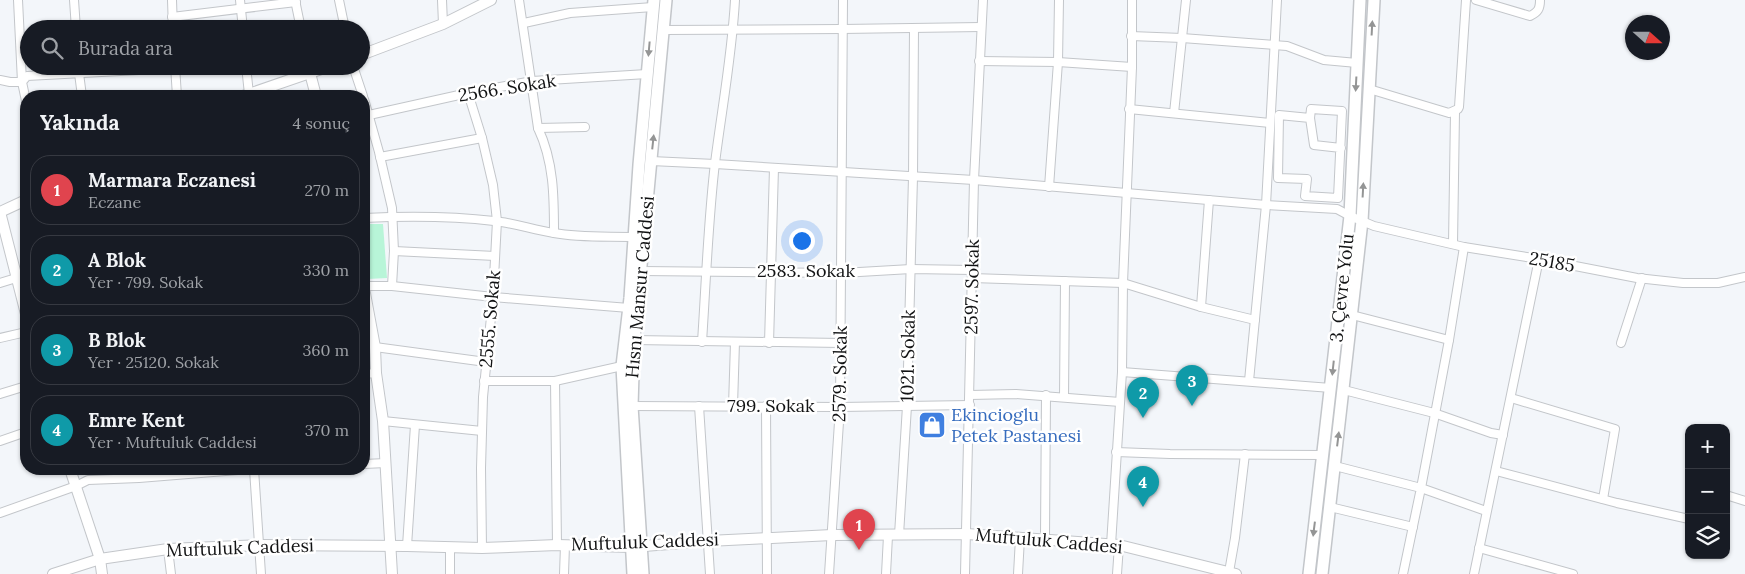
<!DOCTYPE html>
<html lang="tr">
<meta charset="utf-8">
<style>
:root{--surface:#171b24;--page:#20242c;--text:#f1f3f6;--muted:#9ea1a6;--line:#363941;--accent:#b45309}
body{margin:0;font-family:Lora,serif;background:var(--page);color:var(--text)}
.controls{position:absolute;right:15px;bottom:15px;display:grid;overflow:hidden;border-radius:10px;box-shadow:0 1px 4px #0004}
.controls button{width:45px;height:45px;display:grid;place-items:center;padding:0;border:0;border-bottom:1px solid var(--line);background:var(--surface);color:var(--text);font:25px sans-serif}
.compass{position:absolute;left:1625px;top:15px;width:45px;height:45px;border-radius:50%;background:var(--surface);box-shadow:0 1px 4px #0004;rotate:111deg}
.you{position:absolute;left:801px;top:240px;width:18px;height:18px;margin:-12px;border:4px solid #fff;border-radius:50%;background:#1a73e8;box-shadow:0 0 0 8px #1a73e833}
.badge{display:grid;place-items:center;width:32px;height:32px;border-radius:50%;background:var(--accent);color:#fff;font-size:16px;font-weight:700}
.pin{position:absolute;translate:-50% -41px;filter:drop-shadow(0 1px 2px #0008)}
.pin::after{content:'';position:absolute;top:26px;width:18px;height:15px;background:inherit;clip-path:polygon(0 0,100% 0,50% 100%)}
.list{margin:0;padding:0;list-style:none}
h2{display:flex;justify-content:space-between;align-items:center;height:65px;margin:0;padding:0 20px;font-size:21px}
h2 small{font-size:16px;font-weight:400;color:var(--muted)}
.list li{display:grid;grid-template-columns:32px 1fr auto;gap:15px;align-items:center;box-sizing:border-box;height:70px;margin:0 10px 10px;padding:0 10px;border:1px solid var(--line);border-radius:20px}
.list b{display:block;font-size:19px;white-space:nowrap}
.list p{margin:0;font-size:16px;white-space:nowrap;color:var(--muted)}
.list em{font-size:16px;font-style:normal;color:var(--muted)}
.icon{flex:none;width:28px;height:28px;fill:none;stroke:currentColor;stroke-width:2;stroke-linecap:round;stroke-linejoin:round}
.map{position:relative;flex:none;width:1745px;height:574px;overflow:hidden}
.search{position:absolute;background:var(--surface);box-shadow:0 1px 4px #0004;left:20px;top:20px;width:350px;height:55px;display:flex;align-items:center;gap:12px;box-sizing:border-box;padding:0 18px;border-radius:28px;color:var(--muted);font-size:19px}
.panel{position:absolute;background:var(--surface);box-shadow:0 1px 4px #0004;left:20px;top:90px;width:350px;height:385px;border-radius:20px}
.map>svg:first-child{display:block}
</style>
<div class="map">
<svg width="1745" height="574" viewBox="0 0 1745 574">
<rect width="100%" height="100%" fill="#f3f6fa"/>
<!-- green -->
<path fill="#b8f5d8" d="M364 224H383L387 278 368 279 364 256Z"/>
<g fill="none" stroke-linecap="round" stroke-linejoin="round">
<!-- minor casing -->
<g stroke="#c3c6ca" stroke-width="10">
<g id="minor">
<path d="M74 0 76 29"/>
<path d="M172 0 173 29"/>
<path d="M240 0 243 29"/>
<path d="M295 0 301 29"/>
<path d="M339 0 345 29"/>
<path d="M442 0 443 24"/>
<path d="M519 0 538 128C554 162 554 197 554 233"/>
<path d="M1476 0 1530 16C1538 12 1540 9 1540 0"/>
<path d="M172 17 296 2"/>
<path d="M524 23 570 13 653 7"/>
<path d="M664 30 842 29 981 27"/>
<path d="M1131 36 1182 38 1287 46 1324 60 1357 63"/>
<path d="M979 61 1058 62 1132 67"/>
<path d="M78 66 82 96"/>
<path d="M175 66 177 96"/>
<path d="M246 66 249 94"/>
<path d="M353 66 363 96"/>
<path d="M0 80 10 82H22L18 0"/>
<path d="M1369 89 1449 113 1458 109 1459 107 1466 0"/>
<path d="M468 93 482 138 493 185 497 221 493 297 483 397 481 468 482 548"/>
<path d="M364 99 379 152 392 208 394 251 392 286"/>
<path d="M26 101 22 82 27 76 176 68"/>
<path d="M1129 109 1270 123"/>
<path d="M1174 113 1186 0"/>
<path d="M369 115 468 93 532 81 647 74"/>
<path d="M1310 118 1279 115 1278 178 1307 179 1305 196 1338 198 1342 111 1311 109 1310 118 1314 145 1341 148"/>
<path d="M538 128 585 127"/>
<path d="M380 157 482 138"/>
<path d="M651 161 715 164 974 180 1266 205 1337 209 1350 216 1374 226 1464 247 1539 259 1637 278 1683 283H1718L1745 277"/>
<path d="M1049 187 1058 62 1059 0"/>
<path d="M364 218C407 216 451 216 494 221 514 223 534 230 554 233 580 238 608 236 635 237"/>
<path d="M1453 244 1455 112"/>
<path d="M1464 247 1449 340 1421 488 1486 511"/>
<path d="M394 251 495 256"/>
<path d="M641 271 842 273 911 269 972 270"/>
<path d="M972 278 1123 283 1201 307 1255 320"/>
<path d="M0 283 26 275"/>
<path d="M364 286H392L493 297 629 308"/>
<path d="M1201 307 1209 200"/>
<path d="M1352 315 1449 340"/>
<path d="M0 338 26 332"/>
<path d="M634 340 841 343"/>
<path d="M702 342C706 282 708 222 715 163 722 108 732 55 735 0"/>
<path d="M769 343 774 168"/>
<path d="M1621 343 1642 278"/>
<path d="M375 347 486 362"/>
<path d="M1122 372 1331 388"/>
<path d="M364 374 376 373"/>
<path d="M484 381H555L622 366"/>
<path d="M555 381 557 545"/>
<path d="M1249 381 1266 205 1277 0"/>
<path d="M1344 390 1434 413 1491 433 1503 435"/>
<path d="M0 394 26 386"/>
<path d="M970 395 1016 394 1120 402"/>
<path d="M1064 397 1065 281"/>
<path d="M1511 398 1615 429 1603 499"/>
<path d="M632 406 840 407 970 405"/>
<path d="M699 406 710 574"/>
<path d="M733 406 735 342"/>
<path d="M766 406 767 574"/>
<path d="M383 421 482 431"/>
<path d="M0 441 26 432"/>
<path d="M1116 452 1170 454 1323 455"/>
<path d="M364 464 386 463"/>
<path d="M1335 466 1421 488 1403 574"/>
<path d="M254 469 261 574"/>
<path d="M1496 471 1617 503 1689 519"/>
<path d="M1726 495 1745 501"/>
<path d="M1330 507 1413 527"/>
<path d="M0 513 76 486 88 480 139 478 250 469"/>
<path d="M899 535 907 406 913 177 914 28"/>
<path d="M1045 538 1046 395"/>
<path d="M1111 545 1122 372 1123 283 1132 67V0"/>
<path d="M407 546 415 425"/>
<path d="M1479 548 1573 574"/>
<path d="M168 549 171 574"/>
<path d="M1229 572 1235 538 1245 454"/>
<path d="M450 574V547"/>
<path d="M564 574 565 545"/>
<path d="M829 574 840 407 843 0"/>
<path d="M886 574 888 536"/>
<path d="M965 574 974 180 983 0"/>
<path d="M1018 574 1020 538"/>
<path d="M1117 574 1119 545"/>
<path d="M1474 574 1539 259"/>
</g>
</g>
<!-- tertiary casing -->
<g stroke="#c3c6ca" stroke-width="12">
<g id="tertiary">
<path d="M361 55 443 24 491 0"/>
<path d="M310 73 316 96"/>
<path d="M243 96 330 66"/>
<path d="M0 212 26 314"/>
<path d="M0 212 26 200"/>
<path d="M364 288 375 347 376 373 383 421 392 574"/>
<path d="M70 469 100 559 102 574"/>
<path d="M53 574 100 559 168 549 259 545 407 546 482 548 557 545 631 547 708 541 832 535 967 534 1119 545 1236 574"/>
</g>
</g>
<!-- secondary casing -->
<g stroke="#c3c6ca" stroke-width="14">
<g id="secondary">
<path d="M633 574 622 366 630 298 639 165 654 0"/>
<path d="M643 574 632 406 634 340 666 0"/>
<path d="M1309 574 1350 216 1360 0"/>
<path d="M1322 574 1362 221 1374 0"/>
</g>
</g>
<!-- minor -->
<use href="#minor" stroke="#fff" stroke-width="8"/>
<!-- tertiary -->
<use href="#tertiary" stroke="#fff" stroke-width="10"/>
<!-- secondary -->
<use href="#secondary" stroke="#fff" stroke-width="11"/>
</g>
<!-- one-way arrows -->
<defs><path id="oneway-solid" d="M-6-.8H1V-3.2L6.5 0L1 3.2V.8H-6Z" transform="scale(1.25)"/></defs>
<g fill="#949595">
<use href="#oneway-solid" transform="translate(1372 28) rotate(-87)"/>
<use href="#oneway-solid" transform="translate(649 49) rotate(95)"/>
<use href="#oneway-solid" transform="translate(1356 84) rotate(93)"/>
<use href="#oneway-solid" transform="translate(653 142) rotate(-84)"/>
<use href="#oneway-solid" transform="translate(1363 190) rotate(-87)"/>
<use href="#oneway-solid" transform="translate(1333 368) rotate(96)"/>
<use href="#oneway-solid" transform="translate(1338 439) rotate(-83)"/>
<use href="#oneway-solid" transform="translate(1314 529) rotate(97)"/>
</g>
<!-- icons -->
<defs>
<g id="shop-square" transform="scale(1.4375)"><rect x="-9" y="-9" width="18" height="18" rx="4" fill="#3f7fe0" stroke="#fff"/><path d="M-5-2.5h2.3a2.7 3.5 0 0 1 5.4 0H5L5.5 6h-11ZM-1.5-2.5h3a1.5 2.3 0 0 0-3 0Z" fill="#fff"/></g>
</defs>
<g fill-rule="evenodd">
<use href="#shop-square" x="932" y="425"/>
</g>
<g text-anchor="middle" stroke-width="5" stroke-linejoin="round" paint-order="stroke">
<!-- street labels -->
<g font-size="18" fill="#121314" stroke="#fff">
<text transform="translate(507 88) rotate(-9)" y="6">2566. Sokak</text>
<text transform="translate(1552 262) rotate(10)" y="6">25185</text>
<text x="806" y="277">2583. Sokak</text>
<text transform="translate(640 287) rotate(-85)" y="6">Hısnı Mansur Caddesi</text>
<text transform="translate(972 287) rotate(-89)" y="6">2597. Sokak</text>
<text transform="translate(1342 288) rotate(-84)" y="6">3. Çevre Yolu</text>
<text transform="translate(490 319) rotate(-85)" y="6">2555. Sokak</text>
<text transform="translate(908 356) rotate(-89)" y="6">1021. Sokak</text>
<text transform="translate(840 374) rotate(-89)" y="6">2579. Sokak</text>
<text x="771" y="412">799. Sokak</text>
<text transform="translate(1049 541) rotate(5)" y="6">Muftuluk Caddesi</text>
<text transform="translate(645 542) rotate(-2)" y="6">Muftuluk Caddesi</text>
<text transform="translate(240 548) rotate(-2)" y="6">Muftuluk Caddesi</text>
</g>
<!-- shop labels -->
<g font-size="18" fill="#366cbe" stroke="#fff" text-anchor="start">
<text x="951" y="421">Ekincioglu<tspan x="951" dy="21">Petek Pastanesi</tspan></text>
</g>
</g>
</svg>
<div class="controls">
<button>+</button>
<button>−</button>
<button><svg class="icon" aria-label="layers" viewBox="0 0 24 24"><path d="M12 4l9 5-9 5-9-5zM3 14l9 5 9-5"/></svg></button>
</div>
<svg class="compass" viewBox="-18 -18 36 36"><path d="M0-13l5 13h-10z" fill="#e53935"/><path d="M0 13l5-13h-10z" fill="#9ea1a6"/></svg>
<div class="you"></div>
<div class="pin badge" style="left:859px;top:550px;background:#e0444e">1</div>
<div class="pin badge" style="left:1143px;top:418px;background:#0f9aa8">2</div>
<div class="pin badge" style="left:1192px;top:406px;background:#0f9aa8">3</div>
<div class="pin badge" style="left:1143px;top:507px;background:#0f9aa8">4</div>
<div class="search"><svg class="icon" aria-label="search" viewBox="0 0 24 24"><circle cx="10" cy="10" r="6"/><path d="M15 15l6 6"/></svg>Burada ara</div>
<section class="panel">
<h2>Yakında<small>4 sonuç</small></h2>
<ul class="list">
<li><span class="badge" style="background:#e0444e">1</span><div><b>Marmara Eczanesi</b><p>Eczane</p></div><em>270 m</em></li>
<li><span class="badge" style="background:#0f9aa8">2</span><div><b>A Blok</b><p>Yer · 799. Sokak</p></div><em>330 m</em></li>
<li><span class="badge" style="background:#0f9aa8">3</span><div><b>B Blok</b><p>Yer · 25120. Sokak</p></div><em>360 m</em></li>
<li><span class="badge" style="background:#0f9aa8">4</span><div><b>Emre Kent</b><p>Yer · Muftuluk Caddesi</p></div><em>370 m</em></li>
</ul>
</section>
</div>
